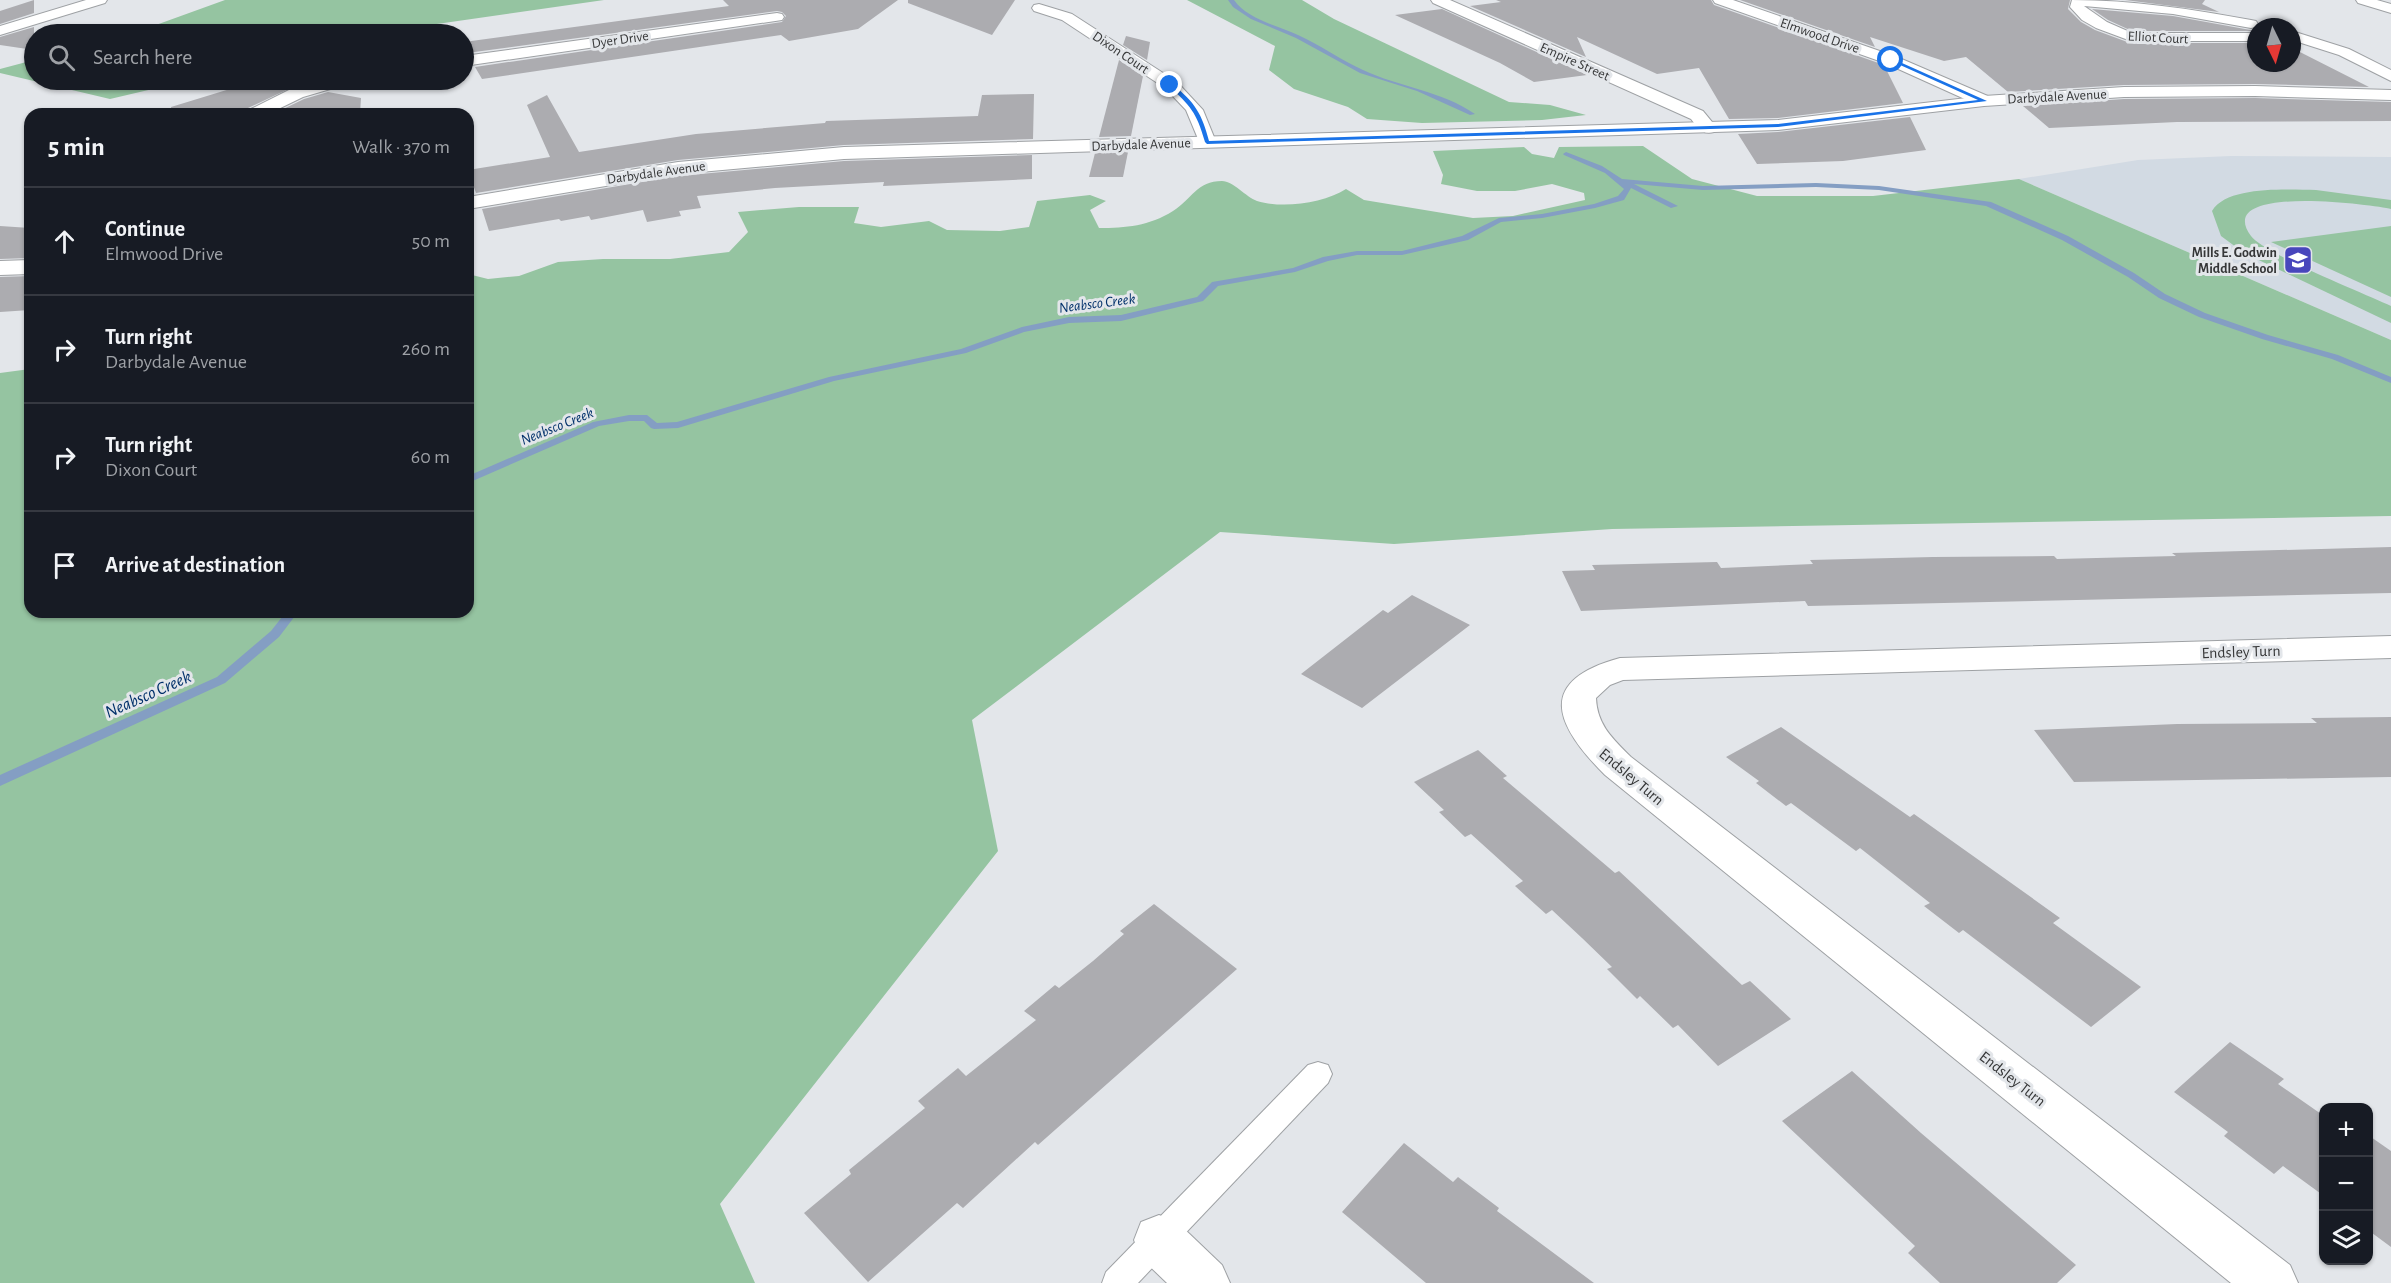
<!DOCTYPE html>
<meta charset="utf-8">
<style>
:root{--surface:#171b24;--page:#20242c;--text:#f1f3f6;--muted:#9ea1a6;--line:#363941}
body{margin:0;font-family:"Alegreya Sans",sans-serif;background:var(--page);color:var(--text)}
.controls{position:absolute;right:18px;bottom:18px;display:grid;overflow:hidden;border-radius:12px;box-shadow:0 2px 4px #0004}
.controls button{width:54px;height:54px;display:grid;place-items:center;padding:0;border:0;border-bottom:2px solid var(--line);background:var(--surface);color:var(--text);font:30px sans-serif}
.compass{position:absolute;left:2247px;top:18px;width:54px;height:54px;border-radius:50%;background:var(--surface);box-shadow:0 2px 4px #0004;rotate:175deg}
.stop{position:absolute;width:18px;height:18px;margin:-14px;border:4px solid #1a73e8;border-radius:50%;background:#fff}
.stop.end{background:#1a73e8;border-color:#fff;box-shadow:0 2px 6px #0008}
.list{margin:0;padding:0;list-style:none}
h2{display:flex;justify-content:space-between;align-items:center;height:78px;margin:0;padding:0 24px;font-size:26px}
h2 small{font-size:20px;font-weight:400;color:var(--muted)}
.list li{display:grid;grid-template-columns:39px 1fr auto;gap:18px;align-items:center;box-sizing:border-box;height:108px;padding:0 24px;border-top:2px solid var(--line)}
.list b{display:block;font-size:22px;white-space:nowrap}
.list p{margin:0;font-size:20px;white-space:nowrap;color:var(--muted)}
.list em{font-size:20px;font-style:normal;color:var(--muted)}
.icon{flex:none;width:33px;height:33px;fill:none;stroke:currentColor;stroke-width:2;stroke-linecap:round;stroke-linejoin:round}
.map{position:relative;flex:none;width:2391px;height:1283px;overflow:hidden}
.search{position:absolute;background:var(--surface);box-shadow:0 2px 4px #0004;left:24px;top:24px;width:450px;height:66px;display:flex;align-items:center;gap:15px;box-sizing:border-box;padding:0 21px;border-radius:33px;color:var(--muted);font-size:22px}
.panel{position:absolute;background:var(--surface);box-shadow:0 2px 4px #0004;left:24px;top:108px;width:450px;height:510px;border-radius:18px}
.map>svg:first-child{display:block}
</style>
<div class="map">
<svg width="2391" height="1283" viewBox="0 0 2391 1283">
<rect width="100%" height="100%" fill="#e3e6ea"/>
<!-- built -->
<path fill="#d2dae3" d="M2231 156 2391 157V340L2019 179 2138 160Z"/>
<!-- green -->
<g fill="#95c4a1">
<path d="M225 0H604L402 29 380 34H131Z"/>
<path d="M1187 0H1302L1334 19 1509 102 1550 105 1586 115 1542 120 1422 123 1367 119 1348 107 1294 89 1269 70 1275 46Z"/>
<path d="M34 60V80H191L110 99 0 73V69Z"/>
<path d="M1643 146 1692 179 1757 196H1873L2019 179 2391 340V516L1612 529 1394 544 1220 532 972 720 998 851 720 1204 755 1283H0V373L30 369V612H468V274L488 279 519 276 558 262 603 259H670L729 252 748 232 738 212 799 207H859L854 223 881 227 929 221 947 230 1000 231 1029 227 1037 201 1090 195 1106 201 1090 210 1099 228C1126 228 1149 226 1173 211 1192 199 1197 181 1222 181 1233 181 1246 197 1257 201 1283 209 1324 203 1346 189L1364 200 1473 218 1513 216 1585 200 1584 193 1552 184 1515 191H1477L1441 184 1443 175 1433 151 1524 147 1532 154 1554 158 1559 147Z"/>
<path d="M2316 190 2391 200V209C2373 205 2212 183 2251 236 2264 254 2366 294 2391 306V323L2244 253 2221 236 2212 211C2228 185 2289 190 2316 190Z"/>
<path d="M2391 226V297L2271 242Z"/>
</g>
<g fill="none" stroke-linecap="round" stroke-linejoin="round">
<!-- stream -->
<g fill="#849ec3" fill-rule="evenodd">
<path d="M1228 0H1234C1247 19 1278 26 1298 35 1320 45 1341 60 1363 70 1399 87 1442 91 1475 114L1470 115 1417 91 1360 73 1296 38 1251 19 1233 7Z"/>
<path d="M1566 152 1602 166 1622 179 1703 186 1816 183 1879 186 1991 202 2068 236 2134 273 2165 294 2205 313 2268 335 2338 355 2391 377V383L2332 359 2262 339 2199 317 2159 298 2128 277 2062 240 1986 206 1879 190 1816 187 1703 190 1634 184 1678 206 1671 208 1631 188 1624 200 1595 208 1542 218 1501 222 1468 240 1402 255H1357L1328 261 1295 272 1218 286 1203 301 1121 321 1069 323 1024 332 966 353 834 381 678 428 654 429 651 428 644 421H629L599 426 468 483V476L593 422 629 415H647L657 423 677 422 829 377 961 349 1022 327 1069 317 1121 315 1197 297 1212 282 1293 268 1323 257 1357 251H1402L1462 236 1499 218 1542 214 1594 204 1618 196 1624 189 1605 173 1564 155 1563 154Z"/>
<path d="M286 612H298L279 637 225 683 0 786V775L217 677 271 631Z"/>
</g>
</g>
<!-- building -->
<g fill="#acacb0">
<path d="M34 0V13L0 24V11Z"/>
<path d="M723 0H898L858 29 789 41 781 35 482 79 475 67 782 22 786 16 782 12 777 11 467 53 464 48V42L729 6Z"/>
<path d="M908 0H1015L992 35 908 3Z"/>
<path d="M1496 0H1711L1714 5 1884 65 1903 103 1778 118 1729 119 1699 68 1657 74 1577 37 1586 57 1470 6 1501 2Z"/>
<path d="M1740 0H2070L2068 9 2081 22 2095 30 2130 43H2256V63H2292V48L2369 87 2255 84 2124 85 2008 92 1966 57 1944 61 1870 37 1875 47Z"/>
<path d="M2125 0H2205L2202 4 2219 12Z"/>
<path d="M1442 9 1587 75 1534 82 1500 63 1395 15Z"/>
<path d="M2092 9 2173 16 2256 31H2132L2108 20Z"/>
<path d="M34 27V50L0 45V37Z"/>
<path d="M1126 36 1150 42 1147 60 1123 45Z"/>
<path d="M1119 60 1143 76 1131 136 1099 137Z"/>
<path d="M259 80 295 86 248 108 244 114H172L171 107Z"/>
<path d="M328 92 361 98 360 114H273L304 99Z"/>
<path d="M1034 94 1033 139 844 145 678 160 476 193 468 170 550 157 527 105 547 95 579 152 696 134 825 123 826 121 978 116 982 95Z"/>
<path d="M2255 98 2391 102V121L2177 122 2049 128 2023 106 2124 99Z"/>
<path d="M1910 117 1926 150 1843 161 1757 164 1738 134 1778 132Z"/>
<path d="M1128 152 1123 177H1089L1095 153Z"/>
<path d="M1032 155V179L883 186 884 182 775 188 697 196 701 208 679 211 681 216 647 222 643 210 591 220 589 216 561 221 559 219 489 231 482 209 678 176 844 161Z"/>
<path d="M0 226 30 228V258L0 259Z"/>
<path d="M30 276V310L0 312V277Z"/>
<path d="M2391 547V593L1808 606 1805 601 1581 611 1562 571 1595 570 1592 565 1717 562 1721 568 1813 564 1810 560 1933 557 2054 556 2057 559 2176 556 2172 553Z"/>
<path d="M1412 595 1470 625 1362 708 1301 674 1383 610 1388 613Z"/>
<path d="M2391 717V777L2074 782 2034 730 2177 724 2317 723 2311 718Z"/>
<path d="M1781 727 1910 817 1914 814 2021 890 2060 918 2053 923 2141 987 2091 1027 1963 930 1959 933 1924 906 1930 903 1860 848 1856 851 1791 803 1786 806 1756 783 1759 781 1726 757Z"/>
<path d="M1478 750 1507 776 1503 778 1615 873 1619 871 1742 985 1750 981 1791 1019 1718 1066 1678 1025 1673 1028 1640 996 1637 999 1607 969 1612 967 1582 938 1552 910 1546 914 1515 886 1523 881 1471 834 1465 837 1439 812 1444 810 1414 782Z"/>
<path d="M1154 904 1237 969 1038 1145 1035 1142 963 1208 957 1203 868 1282 804 1213 851 1174 849 1170 925 1108 918 1101 958 1068 966 1076 1036 1020 1024 1011 1055 985 1059 988 1093 961 1124 934 1120 931Z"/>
<path d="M2230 1042 2284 1079 2278 1084 2324 1116V1196L2283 1166 2274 1174 2224 1136 2228 1132 2174 1092Z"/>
<path d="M1852 1071 1921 1133 2076 1265 2057 1283H1940L1908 1253 1915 1246 1782 1121Z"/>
<path d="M2368 1135 2391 1151V1247L2368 1230Z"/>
<path d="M1404 1143 1453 1182 1458 1177 1499 1208 1497 1211 1594 1283H1426L1342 1212Z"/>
</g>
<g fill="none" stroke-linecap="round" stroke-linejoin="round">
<!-- lane casing -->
<g stroke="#9ea1a4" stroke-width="2">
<path id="lane" d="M1318 1062 1328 1065 1332 1074 1328 1083 1138 1283H1102L1106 1272 1308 1065Z"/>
</g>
<!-- street casing -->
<g stroke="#9ea1a4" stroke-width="2">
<g id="street">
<path d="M86 0H107L105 3 0 35V26Z"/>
<path d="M1431 0H1450L1703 111 1717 128 1714 132C1702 135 1698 128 1691 119L1433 3Z"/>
<path d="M1713 0H1733L1897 57 1990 97 1992 101 1990 105H1978L1885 63 1715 3Z"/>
<path d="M2072 0C2133 0 2191 9 2251 20L2256 21 2258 24 2256 27 2251 28 2173 14 2084 6 2107 22 2132 33H2256V41H2131L2096 28 2082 20 2070 7Z"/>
<path d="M2356 0H2377L2391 4V13L2358 3Z"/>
<path d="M1039 4 1072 14 1177 82 1203 110 1216 142 1213 146H1201L1186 110 1165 88 1062 20 1034 11 1032 8 1034 5Z"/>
<path d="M777 13 782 14 784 17 782 20 464 66V56Z"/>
<path d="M2292 31 2349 49 2391 70V81L2339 55 2292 40Z"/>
<path d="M328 80H353L351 83 303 97 268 114H246L249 110 291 89Z"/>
<path d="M2391 636V658L1623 680 1610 685 1596 698C1597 725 1613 739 1631 757L2290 1265 2298 1283H2231L1605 775C1555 725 1535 681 1620 658Z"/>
<path d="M1159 1215 1177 1222 1222 1265 1230 1283H1167L1141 1258 1134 1240 1141 1222Z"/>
</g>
</g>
<!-- secondary casing -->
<g stroke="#9ea1a4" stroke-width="2">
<g id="secondary">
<path d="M2255 86 2391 90V100L2255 96 2124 97 1984 106 1778 130 844 159 678 174 468 209V197L678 162 844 147 1778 120 1984 96 2124 87Z"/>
<path d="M30 260V274L0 275V261Z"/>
</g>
</g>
<!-- lane -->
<use href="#lane" fill="#fff" fill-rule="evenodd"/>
<!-- street -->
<use href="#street" fill="#fff" fill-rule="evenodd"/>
<!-- secondary -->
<use href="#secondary" fill="#fff" fill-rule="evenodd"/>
</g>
<!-- route -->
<path fill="#1a73e8" d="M1893 59 1987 101 1778 127 1207 144 1205 142C1196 111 1191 107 1168 85L1172 84C1195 102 1202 114 1209 141L1778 124 1978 100 1889 60Z"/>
<!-- icons -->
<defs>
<g id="school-square" transform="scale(1.5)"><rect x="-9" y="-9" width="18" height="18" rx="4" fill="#4846bc" stroke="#e3e6ea"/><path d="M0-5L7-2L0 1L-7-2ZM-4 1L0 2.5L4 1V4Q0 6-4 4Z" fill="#fff"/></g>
</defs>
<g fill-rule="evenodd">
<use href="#school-square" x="2298" y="260"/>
</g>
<g text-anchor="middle" stroke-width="6" stroke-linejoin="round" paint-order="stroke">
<!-- far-street labels -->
<g font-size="14" fill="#363738" stroke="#e3e6ea">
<text transform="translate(1820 35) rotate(19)" y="5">Elmwood Drive</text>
<text transform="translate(2158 37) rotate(3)" y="5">Elliot Court</text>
<text transform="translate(620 39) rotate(-8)" y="5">Dyer Drive</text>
<text transform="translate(1121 52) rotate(34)" y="5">Dixon Court</text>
<text transform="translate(1575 61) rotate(24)" y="5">Empire Street</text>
<text transform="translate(2057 96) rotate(-3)" y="5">Darbydale Avenue</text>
<text transform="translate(1141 144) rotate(-2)" y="5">Darbydale Avenue</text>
<text transform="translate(656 172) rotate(-8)" y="5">Darbydale Avenue</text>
</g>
<!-- far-poi labels -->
<g font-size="14" font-weight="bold" fill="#363738" stroke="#e3e6ea" text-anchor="end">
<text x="2277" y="257">Mills E. Godwin<tspan x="2277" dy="16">Middle School</tspan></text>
</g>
<!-- far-water labels -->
<g font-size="15" font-style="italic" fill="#00306a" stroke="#e3e6ea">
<text transform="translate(1097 303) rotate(-7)" y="5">Neabsco Creek</text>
<text transform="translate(557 426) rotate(-22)" y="5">Neabsco Creek</text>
</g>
<!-- street labels -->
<g font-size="16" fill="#363738" stroke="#e3e6ea">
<text transform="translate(2241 651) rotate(-2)" y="6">Endsley Turn</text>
<text transform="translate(1632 776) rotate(40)" y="6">Endsley Turn</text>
<text transform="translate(2013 1078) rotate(38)" y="6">Endsley Turn</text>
</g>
<!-- water labels -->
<g font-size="18" font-style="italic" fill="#00306a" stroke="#e3e6ea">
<text transform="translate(148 694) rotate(-24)" y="6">Neabsco Creek</text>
</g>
</g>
</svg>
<div class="controls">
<button>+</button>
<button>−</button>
<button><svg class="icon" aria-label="layers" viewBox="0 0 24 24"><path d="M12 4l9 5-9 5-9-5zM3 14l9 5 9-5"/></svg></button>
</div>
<svg class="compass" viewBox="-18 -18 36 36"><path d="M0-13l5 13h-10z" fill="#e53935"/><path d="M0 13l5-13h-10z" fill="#9ea1a6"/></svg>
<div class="stop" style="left:1891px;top:60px"></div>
<div class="stop end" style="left:1170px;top:85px"></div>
<div class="search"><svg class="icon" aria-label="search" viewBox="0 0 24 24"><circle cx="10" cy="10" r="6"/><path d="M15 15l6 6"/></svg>Search here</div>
<section class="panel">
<h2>5 min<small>Walk · 370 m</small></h2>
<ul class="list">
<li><svg class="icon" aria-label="ahead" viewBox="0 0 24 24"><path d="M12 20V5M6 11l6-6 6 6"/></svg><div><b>Continue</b><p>Elmwood Drive</p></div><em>50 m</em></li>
<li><svg class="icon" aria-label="right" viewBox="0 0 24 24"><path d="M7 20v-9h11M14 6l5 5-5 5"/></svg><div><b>Turn right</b><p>Darbydale Avenue</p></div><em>260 m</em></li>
<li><svg class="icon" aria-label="right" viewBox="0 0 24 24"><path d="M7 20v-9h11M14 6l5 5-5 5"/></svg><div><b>Turn right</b><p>Dixon Court</p></div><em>60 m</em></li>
<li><svg class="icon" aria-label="arrive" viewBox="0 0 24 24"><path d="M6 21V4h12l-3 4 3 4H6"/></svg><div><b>Arrive at destination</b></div></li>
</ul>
</section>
</div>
